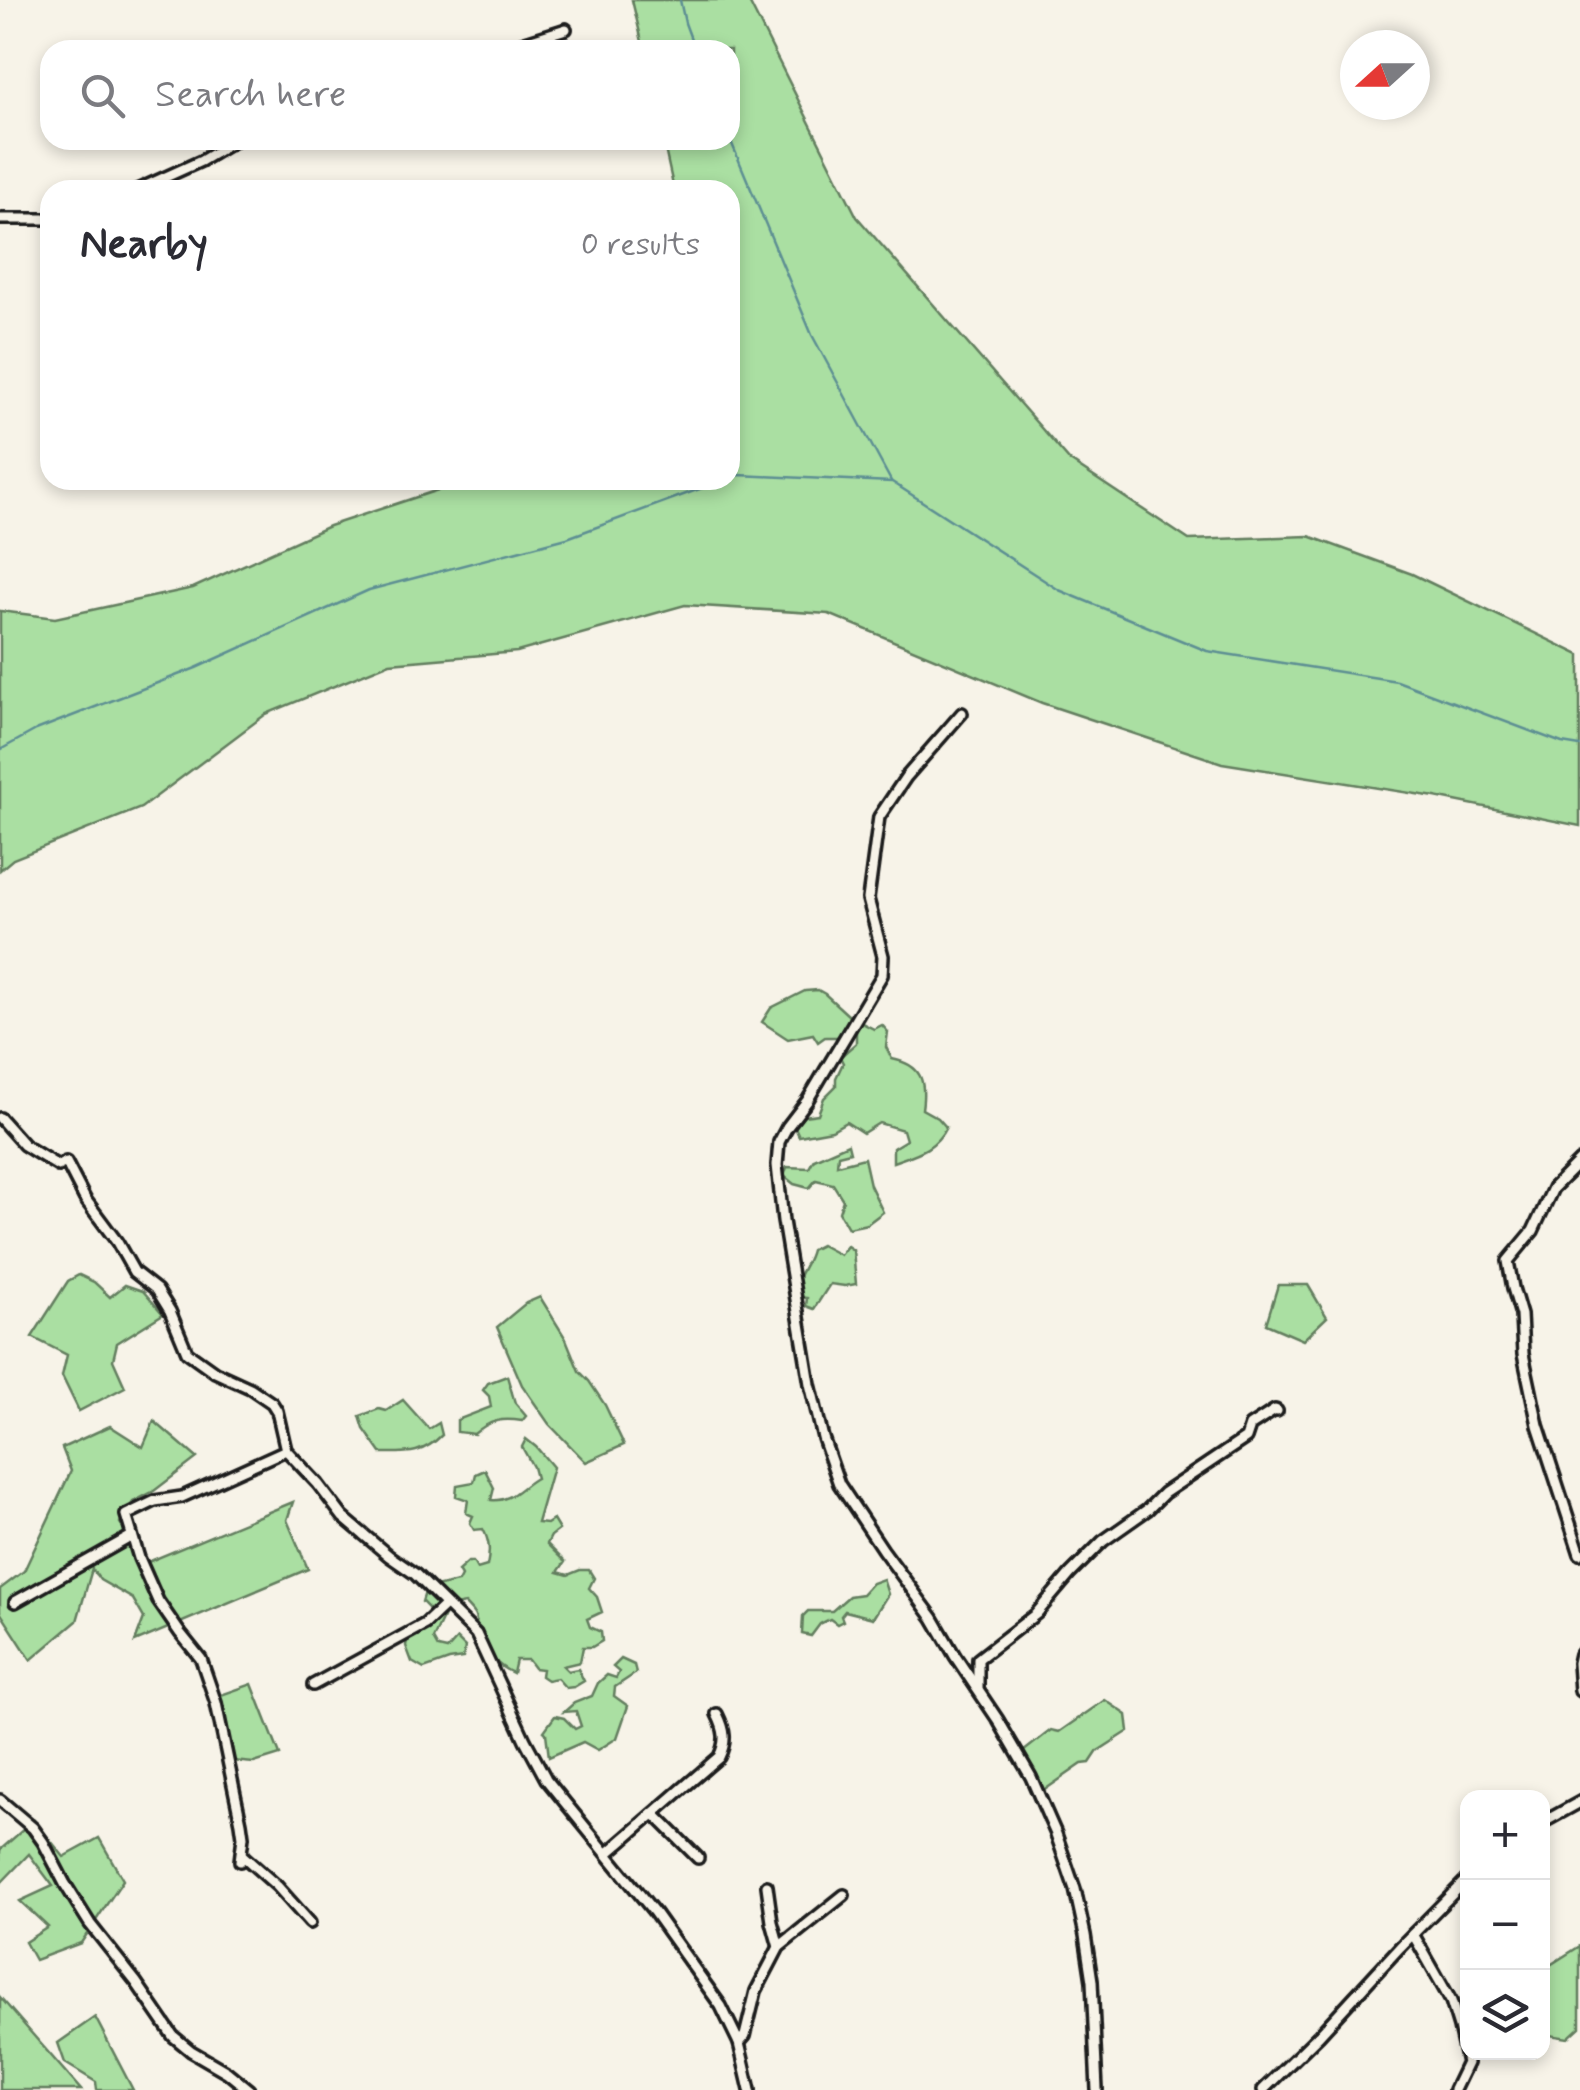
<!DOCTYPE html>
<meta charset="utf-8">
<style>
:root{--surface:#fff;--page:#f7f7f7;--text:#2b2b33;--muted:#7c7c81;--line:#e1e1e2}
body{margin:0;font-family:Mynerve,sans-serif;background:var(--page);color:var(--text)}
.controls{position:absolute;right:30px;bottom:30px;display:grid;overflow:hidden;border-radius:20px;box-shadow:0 5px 15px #0003}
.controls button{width:90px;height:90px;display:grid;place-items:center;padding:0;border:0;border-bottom:2px solid var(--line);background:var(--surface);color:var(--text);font:50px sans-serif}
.compass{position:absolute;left:1340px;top:30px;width:90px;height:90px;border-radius:50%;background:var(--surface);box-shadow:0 5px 15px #0003;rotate:249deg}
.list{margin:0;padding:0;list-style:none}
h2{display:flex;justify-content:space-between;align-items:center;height:130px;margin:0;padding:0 40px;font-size:42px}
h2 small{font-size:32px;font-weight:400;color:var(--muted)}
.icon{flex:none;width:55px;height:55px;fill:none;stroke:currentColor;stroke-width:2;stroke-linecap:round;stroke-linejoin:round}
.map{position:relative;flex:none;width:1580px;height:2090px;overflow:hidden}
.search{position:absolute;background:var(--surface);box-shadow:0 5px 15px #0003;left:40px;top:40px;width:700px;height:110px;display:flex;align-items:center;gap:25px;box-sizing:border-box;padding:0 35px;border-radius:30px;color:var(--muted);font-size:38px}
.panel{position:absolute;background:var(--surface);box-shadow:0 5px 15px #0003;left:40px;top:180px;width:700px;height:310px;border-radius:30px}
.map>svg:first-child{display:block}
</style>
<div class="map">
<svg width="1580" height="2090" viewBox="0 0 1580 2090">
<rect width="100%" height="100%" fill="#f7f3e8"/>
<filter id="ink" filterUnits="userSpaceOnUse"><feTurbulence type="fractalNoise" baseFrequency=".01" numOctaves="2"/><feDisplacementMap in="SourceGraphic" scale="20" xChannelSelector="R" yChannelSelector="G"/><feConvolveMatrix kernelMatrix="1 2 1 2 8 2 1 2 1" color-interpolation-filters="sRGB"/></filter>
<g filter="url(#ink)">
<!-- green -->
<g fill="#aadfa2" stroke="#637e5f" stroke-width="2.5">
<path d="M632 0H748L857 217 1070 461 1189 540 1309 536 1412 574 1580 655V826L1435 797 1222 763 1042 703 829 614 685 605 517 652 390 663 266 714 141 808 13 859 0 870V611L55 618 193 588 329 526 444 488 459 480H730V190H674L663 140H730V50H644Z"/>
<path d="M818 990 825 994 849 1016 844 1032 838 1037H825L818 1042 813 1034 788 1039 762 1022 771 1008 805 991Z"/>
<path d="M862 1023 874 1029 882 1025 888 1032 886 1047 892 1059C922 1065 926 1081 922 1109L938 1118 946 1127C935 1150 915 1154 893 1162V1148L906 1140 903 1130 879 1123 863 1133 846 1122 832 1130 799 1136 794 1125 804 1116 818 1114 824 1098 836 1086V1078L843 1063 840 1057 856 1043V1030Z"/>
<path d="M848 1144 850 1152 838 1155 837 1165 864 1158 870 1185 883 1212 867 1224 848 1228 839 1212 843 1200 833 1184 816 1180 809 1188 794 1184 784 1176 787 1167 809 1168 814 1159Z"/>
<path d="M821 1245 840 1255 847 1246 853 1250 856 1284 845 1286 830 1284 814 1309 806 1306 807 1298 799 1297C791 1278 807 1268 811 1250Z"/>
<path d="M79 1275 94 1282 110 1297 125 1285 143 1291 163 1314 117 1343 113 1360 125 1387 79 1411 62 1376 67 1355 32 1337 68 1281Z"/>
<path d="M1278 1285H1308L1327 1317 1303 1340 1266 1324Z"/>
<path d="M540 1297 566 1339 579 1371 589 1381 605 1405 624 1445 586 1462 549 1424 522 1385 497 1327 526 1303Z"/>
<path d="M507 1376 515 1403 526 1416 522 1421C501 1418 490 1420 474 1434L457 1432V1420L491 1407 489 1396 483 1390 488 1383Z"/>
<path d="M403 1400 429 1429 439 1423 442 1435C422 1455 407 1453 381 1453L364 1429 360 1416 379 1409 386 1411Z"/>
<path d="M154 1421 197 1458 154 1491 133 1502 120 1523 148 1562 293 1502 287 1520 308 1569 135 1642 144 1618 133 1599 100 1580 92 1569 77 1621 31 1660 0 1612V1589L24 1571 71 1471 62 1448 110 1426 143 1447Z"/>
<path d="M526 1439 536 1447 553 1467 537 1523 547 1524 553 1520 559 1530 551 1536 547 1544 565 1562 558 1572 568 1575 580 1570H589L594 1578 589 1588 597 1597 602 1612 587 1619 590 1627 601 1632 602 1641 592 1647H583L580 1662 563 1666 568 1671 578 1669 584 1681 574 1687 566 1688 557 1678 547 1680 541 1676 542 1669 534 1668 528 1660H516L513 1673C498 1667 484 1652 479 1635 473 1617 481 1620 465 1604L448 1607 433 1639 438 1648 447 1650 457 1639 465 1647 463 1658 449 1660 424 1669 412 1662 406 1646 408 1635 420 1631 422 1618 430 1610 422 1602 426 1589 458 1582 461 1576 458 1571 468 1562H473L477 1569 487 1566C490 1552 490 1542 483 1529L474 1530 470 1523 473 1516 466 1513 468 1500 456 1496 457 1485 474 1482 476 1474 485 1470 494 1488 491 1500C510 1503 521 1486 536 1478L533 1467 522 1447Z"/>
<path d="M883 1579 888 1594 873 1618 845 1611 841 1616 843 1621 837 1624 830 1619 820 1624 811 1636 802 1634 803 1616 808 1611H832L849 1596 862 1594 872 1583Z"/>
<path d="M621 1659 634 1665 636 1673 615 1687 614 1696 628 1706 617 1738 598 1750 583 1742 549 1757 546 1733 544 1731 555 1716 564 1718 575 1729 581 1726 576 1711 564 1712 574 1703 592 1696 598 1683 607 1675 616 1678 619 1672 613 1667Z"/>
<path d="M252 1684 280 1755 254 1763 232 1761 218 1696Z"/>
<path d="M1105 1700 1127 1715 1129 1731 1098 1751 1090 1763 1082 1764 1043 1791 1019 1755 1051 1730 1059 1732Z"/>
<path d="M34 1820 64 1857 99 1838 123 1880 81 1943 35 1960 25 1942 48 1927 20 1901 53 1886 29 1854 0 1884V1850Z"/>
<path d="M1580 1946V2027L1568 2038 1543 2034V1967L1550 1965Z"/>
<path d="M0 1997 81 2090H0Z"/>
<path d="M95 2017 133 2090H97L96 2082 65 2063 58 2043Z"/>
</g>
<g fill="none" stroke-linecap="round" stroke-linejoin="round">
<!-- stream -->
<g stroke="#5d8f93" stroke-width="2.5">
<path d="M680 0 685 23 695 50"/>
<path d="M730 139 812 335 891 481"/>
<path d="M730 478 738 475 892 482 1059 590 1207 651 1397 681 1562 743 1580 746"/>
<path d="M0 750 36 730 196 668 369 590 567 538 724 480"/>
</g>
<!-- minor casing -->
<g stroke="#1c1c1c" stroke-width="16">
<g id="minor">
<path d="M500 50 566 29"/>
<path d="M137 190 201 161 236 140"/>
<path d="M0 219H50"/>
<path d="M962 713 906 777 879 817 868 899 883 956 882 975 807 1101 787 1127 779 1142 777 1165 783 1221 810 1384 823 1438 839 1484 883 1550 933 1618 955 1656 998 1720 1031 1777 1056 1834 1075 1889 1085 1935 1092 1981 1097 2090"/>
<path d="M0 1118 24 1145 58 1166 66 1162 85 1199 117 1242 134 1272 157 1290 170 1311 187 1352 215 1372 250 1388 272 1403 277 1411 286 1450 318 1484 343 1517 389 1556 415 1574 476 1634 525 1740 546 1779 654 1912 721 2006 739 2043 750 2090"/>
<path d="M1580 1161 1553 1188 1533 1231 1508 1261 1513 1288 1521 1315 1523 1354 1538 1425 1580 1554"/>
<path d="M15 1602 132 1536"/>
<path d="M1580 1654 1578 1663 1580 1691"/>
<path d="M313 1685 425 1624 445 1605"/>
<path d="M978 1688V1659L1036 1614 1070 1574 1103 1541 1147 1510 1164 1493 1246 1438 1250 1426 1275 1410 1277 1411"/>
<path d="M0 1800 33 1828 43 1842 65 1884 90 1924 136 1982 173 2036 191 2051 227 2072 249 2090"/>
<path d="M655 1815 698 1858"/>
<path d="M1542 1823 1580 1802"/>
<path d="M608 1853 719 1757C727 1741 725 1730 717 1714"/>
<path d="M242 1855 277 1886 310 1923"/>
<path d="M240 1861 243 1837 241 1823 216 1703 201 1659 180 1633 158 1601 139 1558 126 1515 155 1501 182 1497 286 1450"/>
<path d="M767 1886 772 1922 779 1947"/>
<path d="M1413 1934 1451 2001 1459 2027 1467 2063 1454 2090"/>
<path d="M739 2043 745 2036 756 1991 779 1947 844 1895"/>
<path d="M1263 2090 1319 2035 1400 1947 1468 1878"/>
</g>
</g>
<!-- minor -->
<use href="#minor" stroke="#f7f3e8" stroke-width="9"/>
</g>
</g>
</svg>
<div class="controls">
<button>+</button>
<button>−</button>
<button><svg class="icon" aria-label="layers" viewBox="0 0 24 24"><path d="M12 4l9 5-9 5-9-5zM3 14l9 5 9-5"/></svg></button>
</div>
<svg class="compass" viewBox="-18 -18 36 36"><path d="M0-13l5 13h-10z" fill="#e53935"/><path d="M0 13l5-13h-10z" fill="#7c7c81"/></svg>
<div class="search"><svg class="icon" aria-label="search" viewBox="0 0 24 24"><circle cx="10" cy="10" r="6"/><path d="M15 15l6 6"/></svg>Search here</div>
<section class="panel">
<h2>Nearby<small>0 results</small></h2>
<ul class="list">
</ul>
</section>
</div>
